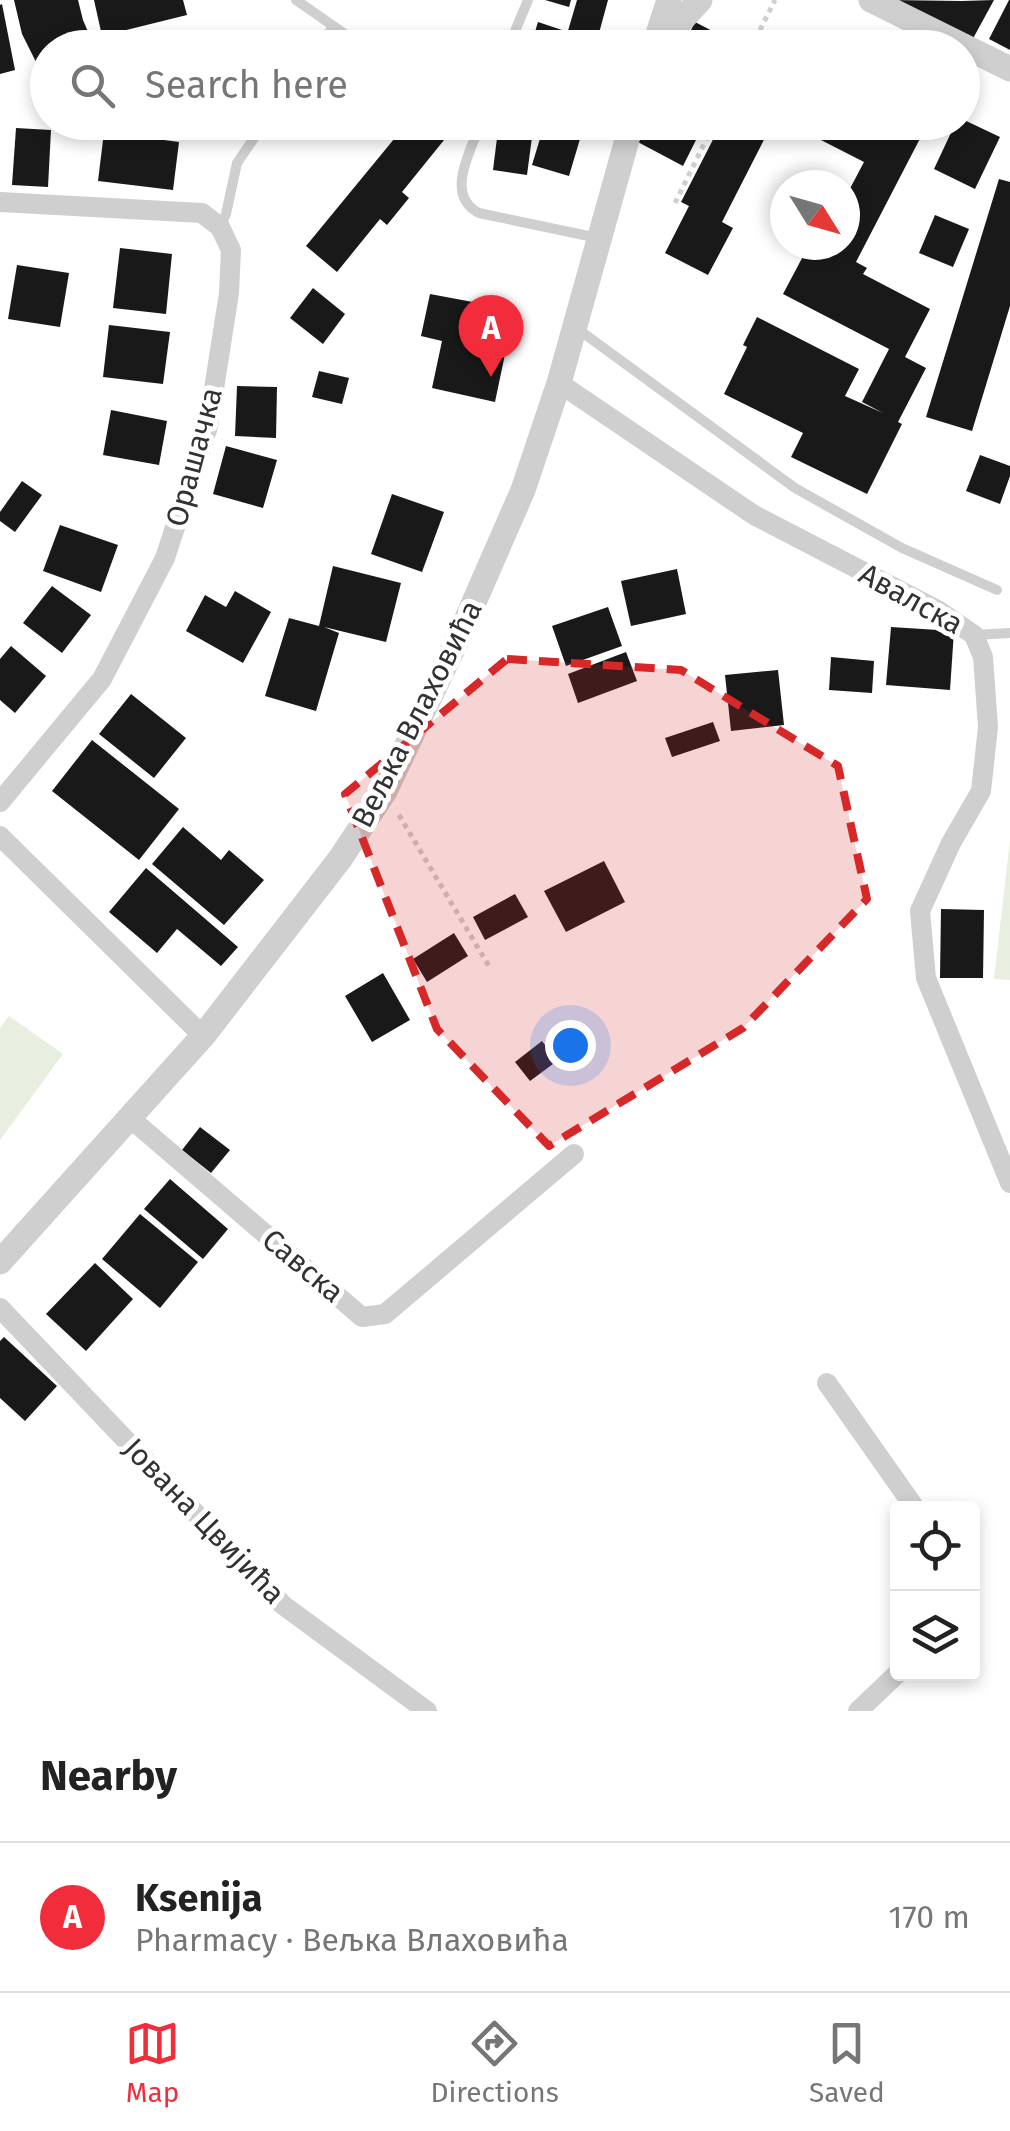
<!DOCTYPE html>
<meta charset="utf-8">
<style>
:root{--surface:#fff;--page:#f2f2f2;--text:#222;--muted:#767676;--line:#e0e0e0;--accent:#f12c3b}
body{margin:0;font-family:"Fira Sans",sans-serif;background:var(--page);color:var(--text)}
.controls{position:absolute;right:30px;bottom:30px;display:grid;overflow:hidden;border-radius:10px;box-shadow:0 5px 15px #0003}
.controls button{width:90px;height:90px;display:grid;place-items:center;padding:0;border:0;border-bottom:2px solid var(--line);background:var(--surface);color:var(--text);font:50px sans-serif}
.compass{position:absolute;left:770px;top:170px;width:90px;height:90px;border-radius:50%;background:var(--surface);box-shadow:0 5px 15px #0003;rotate:127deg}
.you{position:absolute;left:570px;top:1045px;width:35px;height:35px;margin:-25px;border:8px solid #fff;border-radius:50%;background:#1a73e8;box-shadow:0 0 0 15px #1a73e833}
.badge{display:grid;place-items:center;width:65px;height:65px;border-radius:50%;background:var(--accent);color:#fff;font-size:32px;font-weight:700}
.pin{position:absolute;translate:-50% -82px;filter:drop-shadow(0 2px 5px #0008)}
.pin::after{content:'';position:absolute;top:52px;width:35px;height:30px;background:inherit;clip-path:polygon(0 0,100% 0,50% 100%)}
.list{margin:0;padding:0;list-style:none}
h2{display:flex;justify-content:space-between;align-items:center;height:130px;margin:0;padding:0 40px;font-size:42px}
h2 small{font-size:32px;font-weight:400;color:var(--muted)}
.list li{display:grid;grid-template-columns:65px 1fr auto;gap:30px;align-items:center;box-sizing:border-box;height:150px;padding:0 40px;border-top:2px solid var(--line)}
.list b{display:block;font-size:38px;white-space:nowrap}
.list p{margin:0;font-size:32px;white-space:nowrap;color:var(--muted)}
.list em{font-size:32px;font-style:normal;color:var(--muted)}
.icon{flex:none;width:55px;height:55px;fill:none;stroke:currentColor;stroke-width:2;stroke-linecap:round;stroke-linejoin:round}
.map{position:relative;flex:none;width:1010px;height:1711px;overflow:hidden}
.search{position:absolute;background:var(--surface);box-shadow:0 5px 15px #0003;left:30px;right:30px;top:30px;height:110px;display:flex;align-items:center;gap:25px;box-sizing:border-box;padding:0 35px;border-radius:55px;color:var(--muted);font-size:38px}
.sheet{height:280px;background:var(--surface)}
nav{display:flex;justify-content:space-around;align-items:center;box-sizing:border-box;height:140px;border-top:2px solid var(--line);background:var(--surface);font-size:28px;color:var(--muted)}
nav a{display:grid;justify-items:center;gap:5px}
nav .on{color:var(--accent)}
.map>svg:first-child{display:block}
</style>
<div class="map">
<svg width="1010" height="1711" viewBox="0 0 1010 1711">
<rect width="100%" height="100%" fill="#fff"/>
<!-- green -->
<g fill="#e8efe0">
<path d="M1010 840V980L994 979Z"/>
<path d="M9 1016 63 1054 0 1140V1028Z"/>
</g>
<!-- building -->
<g fill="#191919">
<path d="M14 0H78L83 20 95 48H48V86L22 34Z"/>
<path d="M94 0H183L187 15 102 36Z"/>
<path d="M545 0H571L569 7Z"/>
<path d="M577 0H608L595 48H563Z"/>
<path d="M891 0 962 1 994 0 970 44Z"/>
<path d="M1009 0H1010V50L989 39Z"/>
<path d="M2 4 15 70 0 74V5Z"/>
<path d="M538 22 562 30 556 48H530Z"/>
<path d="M695 22 745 48H682Z"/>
<path d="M962 119 1000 137 975 189 934 169 956 122H962Z"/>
<path d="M408 122 457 124 402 192 409 198 387 225 380 219 337 272 306 246Z"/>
<path d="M499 122H534L527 175 493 170Z"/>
<path d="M545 122H585L569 176 532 165Z"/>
<path d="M643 122H705L683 166 634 140Z"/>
<path d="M722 122H773L722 222 733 228 708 275 665 253 689 206 681 202Z"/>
<path d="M827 122H917L926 127 856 262 867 268 863 274 930 309 905 357 926 368 898 422 902 424 867 494 791 457 803 433 724 394 747 347 743 345 757 317 859 369 845 396 883 413 862 402 889 349 783 294 809 245H845V198L864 162 819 139Z"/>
<path d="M16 128 51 130 48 187 12 185Z"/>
<path d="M104 132 179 142 173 190 98 181Z"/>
<path d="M999 179 1010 182V306L972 431 926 417Z"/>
<path d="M935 215 969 229 953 267 919 253Z"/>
<path d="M120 248 172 254 166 314 113 308Z"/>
<path d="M17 265 69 273 60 327 8 319Z"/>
<path d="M313 288 345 314 323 344 290 318Z"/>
<path d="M430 294 494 306 485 350 505 354 495 402 432 388 442 341 421 336Z"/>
<path d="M109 325 170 332 163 384 103 377Z"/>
<path d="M319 371 349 378 342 404 312 397Z"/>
<path d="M237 386 277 387 276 438 235 436Z"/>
<path d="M111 410 167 421 159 465 103 455Z"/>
<path d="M226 446 277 460 263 508 213 494Z"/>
<path d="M980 455 1010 466V476L1000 504 966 491Z"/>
<path d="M22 481 42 495 15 532 0 521V512Z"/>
<path d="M392 494 444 512 422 572 371 554Z"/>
<path d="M60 525 118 545 101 592 43 571Z"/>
<path d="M333 566 401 583 386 642 324 627 339 633 316 711 265 696 289 618 319 626Z"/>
<path d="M677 569 686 614 631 626 621 581Z"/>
<path d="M52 586 91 615 62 653 23 623Z"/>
<path d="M235 591 271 612 243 663 186 631 205 595 226 607Z"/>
<path d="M608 607 622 646 566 666 552 626Z"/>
<path d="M891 627 954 631 950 690 886 685Z"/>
<path d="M11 646 46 676 15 713 0 700V659Z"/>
<path d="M626 652 637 681 578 703 568 674Z"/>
<path d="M831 657 874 661 872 693 829 690Z"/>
<path d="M778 670 784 725 731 731 725 675Z"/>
<path d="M131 694 186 738 154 778 99 734Z"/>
<path d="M713 722 720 741 672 757 665 738Z"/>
<path d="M92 740 179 809 139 860 52 791Z"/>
<path d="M183 827 221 860 229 850 264 880 224 925 152 864Z"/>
<path d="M604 861 625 902 566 932 544 891Z"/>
<path d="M146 868 238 947 221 966 177 929 157 953 109 912Z"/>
<path d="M515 894 528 917 485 940 473 917Z"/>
<path d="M941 909 984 910 983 978H940Z"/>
<path d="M454 933 468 956 427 982 413 959Z"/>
<path d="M383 973 410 1020 372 1042 345 996Z"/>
<path d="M542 1041 557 1061 530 1081 515 1062Z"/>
<path d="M200 1127 230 1150 211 1173 182 1150Z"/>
<path d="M170 1179 228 1229 203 1259 144 1209Z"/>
<path d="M140 1214 198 1262 160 1308 102 1259Z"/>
<path d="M95 1263 133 1299 86 1351 46 1314Z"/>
<path d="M4 1337 57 1386 25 1421 0 1398V1341Z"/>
</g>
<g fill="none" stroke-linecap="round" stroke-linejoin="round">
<!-- path -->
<g stroke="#cfcfcf" stroke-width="5" stroke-dasharray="5 5" stroke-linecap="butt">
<path d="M751 48 775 0"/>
<path d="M675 203 715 122"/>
<path d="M399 815 490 968"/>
</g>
<!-- service -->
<g stroke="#cfcfcf" stroke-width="10">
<path d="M296 0 365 48"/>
<path d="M318 48 333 27"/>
<path d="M508 48 528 0"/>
<path d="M481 122C471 151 444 195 479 213L598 238"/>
<path d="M220 227 226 214 237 163 265 122"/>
<path d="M575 327 795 488 902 548 997 590"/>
<path d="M974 635 1010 633"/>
</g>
<!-- minor -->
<g stroke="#cfcfcf" stroke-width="20">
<path d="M0 202 202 213 220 227 231 250 229 293 208 427 165 558 102 679 0 802"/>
<path d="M559 383 754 515 939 611 974 635 983 657 988 727 981 791 951 843 920 911 926 978 1010 1183"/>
<path d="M0 836 203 1036"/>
<path d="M130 1118 362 1317 385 1314 574 1154"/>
<path d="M0 1308 283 1605 427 1711"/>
<path d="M827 1383 915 1508"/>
<path d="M858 1711 898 1673"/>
</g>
<!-- tertiary -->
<g stroke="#cfcfcf" stroke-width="25">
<path d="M871 0 1010 69"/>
<path d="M655 43 669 0"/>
<path d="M656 48 700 0"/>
<path d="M0 1262 203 1036 340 859 385 791 461 632 523 490 559 383 632 122"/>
</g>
</g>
<!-- marked area -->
<path fill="#d62828" fill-opacity="0.2" stroke="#d62828" stroke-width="8" stroke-dasharray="20 12" stroke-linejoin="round" d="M507 659 681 670 838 766 867 899 743 1028 549 1146 437 1029 345 794Z"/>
<g text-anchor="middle" stroke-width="10" stroke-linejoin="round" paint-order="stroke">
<!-- street labels -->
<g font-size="30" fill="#323232" stroke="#fff">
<text transform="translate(194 457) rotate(-75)" y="10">Орашачка</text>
<text transform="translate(911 599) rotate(29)" y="10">Авалска</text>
<text transform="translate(417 714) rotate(-63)" y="10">Вељка Влаховића</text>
<text transform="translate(303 1266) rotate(40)" y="10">Савска</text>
<text transform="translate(204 1521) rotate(46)" y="10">Јована Цвијића</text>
</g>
</g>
</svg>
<div class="controls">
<button><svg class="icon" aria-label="locate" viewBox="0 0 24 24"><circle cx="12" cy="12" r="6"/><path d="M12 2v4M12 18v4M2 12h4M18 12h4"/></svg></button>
<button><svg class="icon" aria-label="layers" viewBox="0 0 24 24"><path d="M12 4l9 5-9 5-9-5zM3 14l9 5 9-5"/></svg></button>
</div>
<svg class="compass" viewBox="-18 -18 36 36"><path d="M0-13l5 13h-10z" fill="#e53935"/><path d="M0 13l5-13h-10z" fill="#767676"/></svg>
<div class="you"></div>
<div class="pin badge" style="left:491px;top:377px">A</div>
<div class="search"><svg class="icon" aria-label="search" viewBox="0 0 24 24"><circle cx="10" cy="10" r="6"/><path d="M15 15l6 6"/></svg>Search here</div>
</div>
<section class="sheet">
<h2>Nearby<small></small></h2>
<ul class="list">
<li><span class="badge">A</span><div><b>Ksenija</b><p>Pharmacy · Вељка Влаховића</p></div><em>170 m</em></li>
</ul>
</section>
<nav>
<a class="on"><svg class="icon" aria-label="map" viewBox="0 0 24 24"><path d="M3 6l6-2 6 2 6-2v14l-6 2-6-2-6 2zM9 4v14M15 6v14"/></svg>Map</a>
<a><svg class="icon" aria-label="directions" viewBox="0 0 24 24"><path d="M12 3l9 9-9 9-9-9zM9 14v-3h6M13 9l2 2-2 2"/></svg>Directions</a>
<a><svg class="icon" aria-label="saved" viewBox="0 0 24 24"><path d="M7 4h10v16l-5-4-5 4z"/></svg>Saved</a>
</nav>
